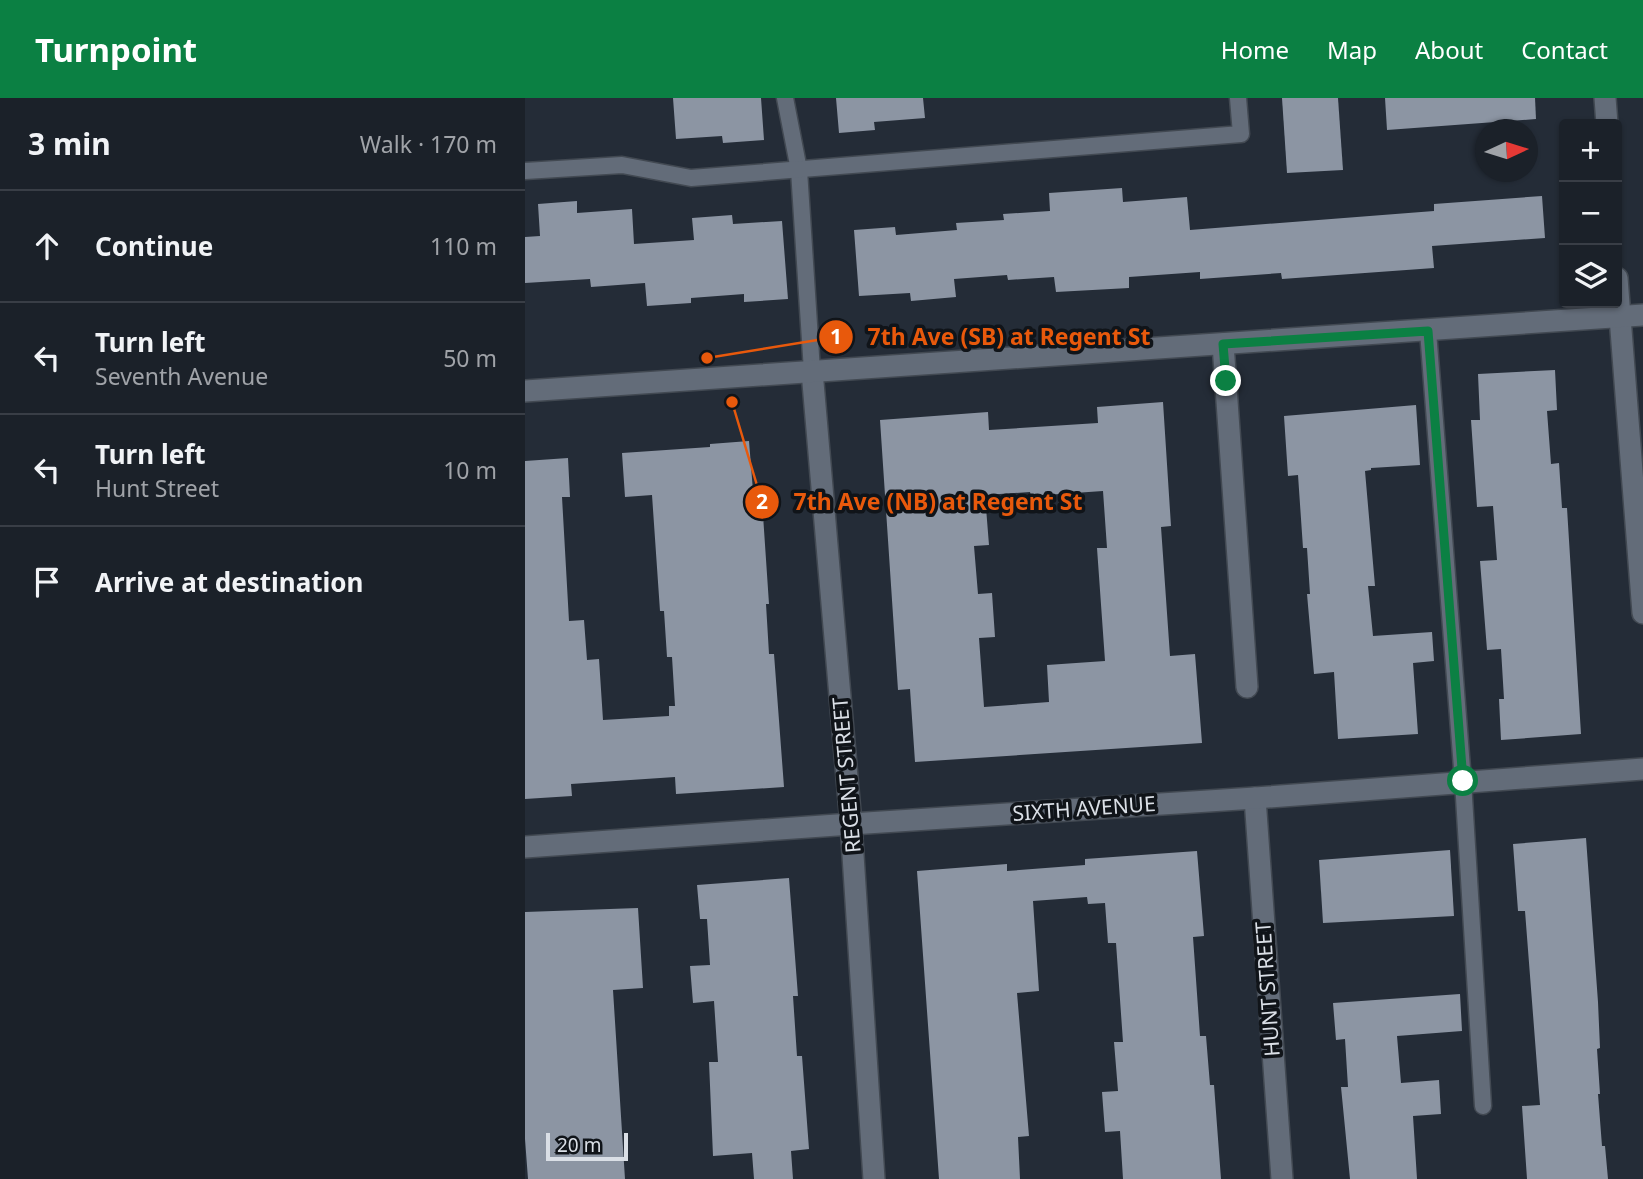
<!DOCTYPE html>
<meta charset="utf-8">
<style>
:root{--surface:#1b2129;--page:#242931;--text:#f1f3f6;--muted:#a0a3a8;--line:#393e46;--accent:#0b8043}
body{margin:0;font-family:"Noto Sans",sans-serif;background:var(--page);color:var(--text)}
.controls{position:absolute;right:21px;top:21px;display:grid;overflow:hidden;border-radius:7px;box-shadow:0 2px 5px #0004}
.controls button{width:63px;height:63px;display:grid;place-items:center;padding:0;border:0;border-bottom:2px solid var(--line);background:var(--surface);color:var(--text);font:35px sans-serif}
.compass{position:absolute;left:950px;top:21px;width:63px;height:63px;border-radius:50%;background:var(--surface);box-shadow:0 2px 5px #0004;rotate:86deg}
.scale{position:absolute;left:21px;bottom:18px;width:82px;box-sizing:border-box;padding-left:7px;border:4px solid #dadfe6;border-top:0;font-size:19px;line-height:24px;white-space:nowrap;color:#dadfe6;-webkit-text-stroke:5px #101419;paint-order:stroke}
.stop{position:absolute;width:21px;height:21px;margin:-16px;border:5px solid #0b8043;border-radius:50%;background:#fff}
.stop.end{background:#0b8043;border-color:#fff;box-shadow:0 2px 7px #0008}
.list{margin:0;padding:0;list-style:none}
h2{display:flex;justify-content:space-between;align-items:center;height:91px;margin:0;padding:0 28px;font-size:30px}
h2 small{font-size:23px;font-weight:400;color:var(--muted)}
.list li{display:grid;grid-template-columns:46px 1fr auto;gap:21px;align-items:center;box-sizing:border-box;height:112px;padding:0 28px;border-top:2px solid var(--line)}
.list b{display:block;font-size:26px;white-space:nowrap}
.list p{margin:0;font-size:23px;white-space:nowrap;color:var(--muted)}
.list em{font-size:23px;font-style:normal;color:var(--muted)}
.icon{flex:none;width:38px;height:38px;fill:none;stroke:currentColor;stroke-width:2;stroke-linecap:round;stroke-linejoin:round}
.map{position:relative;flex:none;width:1118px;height:1081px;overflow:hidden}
header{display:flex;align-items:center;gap:42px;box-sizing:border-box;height:98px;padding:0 35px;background:var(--accent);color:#fff}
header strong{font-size:33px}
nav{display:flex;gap:38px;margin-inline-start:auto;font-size:24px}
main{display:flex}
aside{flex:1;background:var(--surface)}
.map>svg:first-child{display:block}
</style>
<header>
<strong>Turnpoint</strong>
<nav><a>Home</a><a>Map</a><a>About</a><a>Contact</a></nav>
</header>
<main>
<aside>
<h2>3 min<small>Walk · 170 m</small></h2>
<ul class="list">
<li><svg class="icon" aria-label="ahead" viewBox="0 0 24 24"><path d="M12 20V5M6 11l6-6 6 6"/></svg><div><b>Continue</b></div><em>110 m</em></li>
<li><svg class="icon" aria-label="left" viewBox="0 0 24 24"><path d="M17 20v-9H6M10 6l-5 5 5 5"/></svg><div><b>Turn left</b><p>Seventh Avenue</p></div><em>50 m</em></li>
<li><svg class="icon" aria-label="left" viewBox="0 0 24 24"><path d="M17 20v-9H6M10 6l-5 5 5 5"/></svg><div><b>Turn left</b><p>Hunt Street</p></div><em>10 m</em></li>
<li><svg class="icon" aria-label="arrive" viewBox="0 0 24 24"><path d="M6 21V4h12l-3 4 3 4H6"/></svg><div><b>Arrive at destination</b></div></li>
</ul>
</aside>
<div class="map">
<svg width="1118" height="1081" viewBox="0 0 1118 1081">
<rect width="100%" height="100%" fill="#242c37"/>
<!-- building -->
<g fill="#8c95a3" fill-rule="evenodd">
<path d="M148 0H236L239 42 198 45 197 38 151 41Z"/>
<path d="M311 0H398L400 20 349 24 350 32 314 35Z"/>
<path d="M757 0H813L818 72 762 75Z"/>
<path d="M860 0H1010L1011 21 862 32Z"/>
<path d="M597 90 598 104 662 99 665 132 909 113V106L1017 98 1020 140 907 148 909 170 757 181 756 175 675 181V174L604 179V190L531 194 529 179 483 182 482 177 429 181 431 199 386 203 385 195 334 198 329 132 370 129 371 137 432 132 431 125 479 122 478 116 525 113 524 95Z"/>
<path d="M52 103V115L107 111 109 146 169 142 167 120 207 117 208 126 257 123 263 201 219 204V196L166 200V205L122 208 120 185 66 189 65 181 0 185V139L15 138 13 106Z"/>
<path d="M1030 272 1032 312 1022 313 1026 366 1034 365 1037 410H1042L1056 636 976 642 974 601H979L976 551 962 552 955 463 972 462 968 408 952 409 946 322H955L953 276Z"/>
<path d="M638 304 646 428 636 429 645 558 670 556 677 645 390 664 385 591 373 592 355 322 463 314 464 332 573 325 572 309ZM578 393 582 450H572L580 563 522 567 524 604 459 609 454 540 470 539 467 495 453 496 449 448 464 447 460 397 505 394 506 398Z"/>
<path d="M891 307 895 367 846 370V372L840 373 850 488H843L848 538 907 534 909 563 888 565 893 636 813 641 809 574 789 576 782 496H785L782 450H778L773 377 763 378 759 318Z"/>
<path d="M224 343 230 418 238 417 244 506H241L244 556H249L259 689 151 696 150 679 46 686 47 698 0 701V363L43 360 45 399H37L44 523 59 522 62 562 74 561 78 622 144 618V608H150L147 559H142L139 513H135L127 397 100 399 97 355 185 349V346Z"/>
<path d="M1061 740 1073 904 1075 950 1072 951 1075 996H1073L1077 1048H1080L1083 1081H1002L997 1008 1015 1007 1000 813H993L988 746Z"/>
<path d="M925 752 929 818 798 825 794 762Z"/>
<path d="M672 753 679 838 668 839 675 938H681L685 987H689L696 1081H598L595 1033 580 1034 577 994 593 993 589 944H598L591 845H583L580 805 563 806 562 799 508 803 514 893 492 895 504 1038 493 1039 495 1081H414L392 773 482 766V773L560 767V761Z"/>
<path d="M264 780 273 898H268L272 958H277L284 1051 266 1053 268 1081H229L227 1055 188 1058 184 964H193L189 903 168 905 165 868 185 867 182 821H175L172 787Z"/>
<path d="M113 810 118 890 88 892 100 1081H3L0 1041V814Z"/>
<path d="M935 896 937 933 872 938 876 985 914 982 916 1016 888 1018 892 1081H825L816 989H823L820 941 811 942 808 905Z"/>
</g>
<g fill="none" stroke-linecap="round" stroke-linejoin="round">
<!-- lane casing -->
<g stroke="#424952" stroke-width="19">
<g id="lane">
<path d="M260 0 274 72 287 273"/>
<path d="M0 73 97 67 166 80 716 36 713 0"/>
<path d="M903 233 938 683 958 1008"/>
</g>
</g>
<!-- street casing -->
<g stroke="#424952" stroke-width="24">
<g id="street">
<path d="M1080 0 1082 26"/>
<path d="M1092 180 1095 219"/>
<path d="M698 246 722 589"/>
<path d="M287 273 326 726 349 1081"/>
<path d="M730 700 757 1081"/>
<path d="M0 749 326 726 730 700 1118 671"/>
</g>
</g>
<!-- secondary casing -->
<g stroke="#424952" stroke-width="24">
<g id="secondary">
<path d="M1095 219 1118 515"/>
<path d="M0 293 1118 217"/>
</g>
</g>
<!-- lane -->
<use href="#lane" stroke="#636c79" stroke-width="16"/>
<!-- street -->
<use href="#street" stroke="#636c79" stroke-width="21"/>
<!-- secondary -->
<use href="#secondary" stroke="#636c79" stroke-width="21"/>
</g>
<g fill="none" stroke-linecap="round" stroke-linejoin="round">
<!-- route -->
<path stroke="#0b8043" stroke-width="9" d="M701 283 698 246 903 233 938 683"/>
</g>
<g text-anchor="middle" stroke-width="7" stroke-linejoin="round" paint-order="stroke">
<!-- street labels -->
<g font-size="21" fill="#dadfe6" stroke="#101419">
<text transform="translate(322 677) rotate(-95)" y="7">REGENT STREET</text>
<text transform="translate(559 711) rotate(-4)" y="7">SIXTH AVENUE</text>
<text transform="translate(743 891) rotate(-94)" y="7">HUNT STREET</text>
</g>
</g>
<!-- callouts -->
<path fill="none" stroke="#e8590c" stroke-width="2.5" d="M182 260L311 239M207 304L237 404"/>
<g fill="#e8590c" stroke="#101419" stroke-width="2.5">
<circle cx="182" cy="260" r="7"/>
<circle cx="207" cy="304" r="7"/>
<circle cx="311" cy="239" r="18"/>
<circle cx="237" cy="404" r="18"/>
</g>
<g font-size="21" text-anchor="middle" font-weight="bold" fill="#fff">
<text x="311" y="246">1</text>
<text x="237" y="411">2</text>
</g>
<g font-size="23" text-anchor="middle" font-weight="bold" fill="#e8590c" stroke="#101419" stroke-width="7" stroke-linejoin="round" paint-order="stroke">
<text x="484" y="247">7th Ave (SB) at Regent St</text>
<text x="413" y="412">7th Ave (NB) at Regent St</text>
</g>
</svg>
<div class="controls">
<button>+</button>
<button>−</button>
<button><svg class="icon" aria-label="layers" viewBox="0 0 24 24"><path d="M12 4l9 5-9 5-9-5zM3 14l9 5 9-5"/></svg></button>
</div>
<svg class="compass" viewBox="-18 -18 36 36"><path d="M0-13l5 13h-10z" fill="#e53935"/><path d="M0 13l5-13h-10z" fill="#a0a3a8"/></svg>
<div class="scale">20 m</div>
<div class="stop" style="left:938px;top:683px"></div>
<div class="stop end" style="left:701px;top:283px"></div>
</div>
</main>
